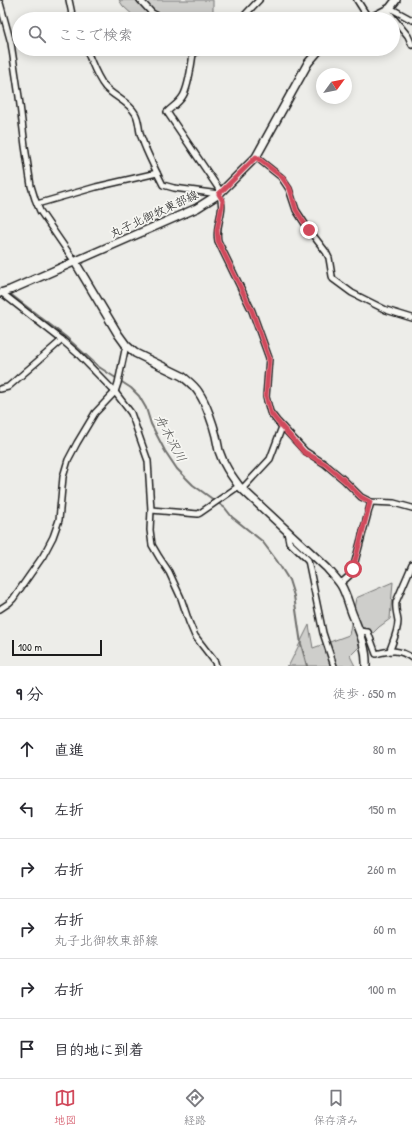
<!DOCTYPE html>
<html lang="ja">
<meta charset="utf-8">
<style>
:root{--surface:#fff;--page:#f2f2f3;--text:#2b2b33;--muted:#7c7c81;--line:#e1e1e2;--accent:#d1495b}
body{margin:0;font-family:"Patrick Hand","Klee One",sans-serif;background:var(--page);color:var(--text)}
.compass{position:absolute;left:316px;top:68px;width:36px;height:36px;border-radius:50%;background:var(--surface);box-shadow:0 2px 10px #0003;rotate:57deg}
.scale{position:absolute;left:12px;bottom:10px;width:90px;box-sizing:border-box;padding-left:4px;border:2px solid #1c1c1c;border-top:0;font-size:11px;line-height:14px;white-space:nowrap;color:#1c1c1c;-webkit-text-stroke:3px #f6f6f2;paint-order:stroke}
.stop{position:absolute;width:12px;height:12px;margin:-9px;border:3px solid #d1495b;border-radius:50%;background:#fff}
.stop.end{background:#d1495b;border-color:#fff;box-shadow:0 1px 4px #0008}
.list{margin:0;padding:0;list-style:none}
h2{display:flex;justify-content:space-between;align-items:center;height:52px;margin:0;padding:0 16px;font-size:17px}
h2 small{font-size:13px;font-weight:400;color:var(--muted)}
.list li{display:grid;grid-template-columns:26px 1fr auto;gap:12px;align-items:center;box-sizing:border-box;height:60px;padding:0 16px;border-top:1px solid var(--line)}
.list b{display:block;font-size:15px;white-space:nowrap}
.list p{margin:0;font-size:13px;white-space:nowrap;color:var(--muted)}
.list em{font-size:13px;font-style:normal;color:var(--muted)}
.icon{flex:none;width:22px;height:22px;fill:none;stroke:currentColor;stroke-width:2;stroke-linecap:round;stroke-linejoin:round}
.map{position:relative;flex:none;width:412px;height:666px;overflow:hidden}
.search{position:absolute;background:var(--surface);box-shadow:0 2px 10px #0003;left:12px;right:12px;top:12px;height:44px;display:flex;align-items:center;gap:10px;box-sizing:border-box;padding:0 14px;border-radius:22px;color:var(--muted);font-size:15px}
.sheet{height:412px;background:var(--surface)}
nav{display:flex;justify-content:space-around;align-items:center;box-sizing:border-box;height:56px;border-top:1px solid var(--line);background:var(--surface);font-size:11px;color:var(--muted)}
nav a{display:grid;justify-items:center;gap:2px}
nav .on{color:var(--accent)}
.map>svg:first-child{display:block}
</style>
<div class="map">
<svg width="412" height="666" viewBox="0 0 412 666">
<rect width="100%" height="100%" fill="#edede9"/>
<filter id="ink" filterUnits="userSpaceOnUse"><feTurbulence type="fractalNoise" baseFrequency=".025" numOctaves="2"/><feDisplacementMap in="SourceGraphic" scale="8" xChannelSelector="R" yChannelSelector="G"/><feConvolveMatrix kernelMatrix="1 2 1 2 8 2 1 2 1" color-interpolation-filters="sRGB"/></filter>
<g filter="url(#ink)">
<!-- green -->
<g fill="#cececb" stroke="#757574">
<path d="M119 0H213V19H137L123 6Z"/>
<path d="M393 582 390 619 379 627 350 656 355 666H286L289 665 309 625 313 648 349 635 356 598Z"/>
</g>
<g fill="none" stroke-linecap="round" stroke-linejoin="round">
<!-- stream -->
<path stroke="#6f6f6d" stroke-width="2" d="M9 293 66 337 99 367 131 388 139 396 146 408 151 424 165 451 177 469 193 485 225 508 232 517 262 541 277 561 289 580 294 596 301 644 307 666"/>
<!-- street casing -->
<g stroke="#1c1c1c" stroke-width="8">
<g id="street">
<path d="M69 0 73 19"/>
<path d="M140 0 152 13 164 19"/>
<path d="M357 0 369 19"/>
<path d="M0 3 11 43 19 97 25 146 31 186 35 199 40 211 75 262"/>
<path d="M390 8 412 20"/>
<path d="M387 10 408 36 412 45"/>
<path d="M241 19 259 0"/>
<path d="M86 49C92 62 96 76 105 87 114 97 128 101 135 113 140 121 138 131 142 139 146 151 152 162 157 173"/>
<path d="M202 49 193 54C191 66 189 86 183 96 179 103 172 107 167 112L221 192"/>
<path d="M256 157 281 177 289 189 296 210 309 230 326 252 329 258 332 276 333 279 352 293 386 310 412 318"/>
<path d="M37 204 96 187 157 173 163 185 174 188 219 194C227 211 214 224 218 241L252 311 269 358 266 397 270 412 277 421 305 451 325 464 344 480 361 497 371 502 394 503 412 508"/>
<path d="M2 293 62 340 78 354 115 392 131 413 148 461 151 510 150 530 152 545 159 557 169 572 181 598 189 622 195 636 215 662 216 666"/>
<path d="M0 389 8 387 62 340"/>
<path d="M242 489 270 459 282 427"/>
<path d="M151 510 198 514 200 513 239 486"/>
<path d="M287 532 289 542 308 560 323 633 334 666"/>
<path d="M340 584 349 576 353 569 371 502"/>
<path d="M0 609 9 603 13 599 43 556 53 537 59 520 63 477 68 460 77 443 95 413 115 392 118 383 126 345"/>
<path d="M359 631 368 632 376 654C391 650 399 649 412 658"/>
<path d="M390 650C393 641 398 631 398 621 397 614 395 609 396 602L412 565"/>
</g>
</g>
<!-- secondary casing -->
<g stroke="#1c1c1c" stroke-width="10">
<g id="secondary">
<path d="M369 19 390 8 396 0"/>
<path d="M75 262 118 334 126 345 135 353 182 376C188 381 195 386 199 393 206 403 213 424 216 436 217 441 218 446 219 451 223 464 231 475 239 486L327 568C332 574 337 579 341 585 347 595 349 607 354 618 360 633 367 649 366 666"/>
<path d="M0 293 10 290 197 208 219 194 256 157 308 63 320 49"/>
</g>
</g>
<!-- street -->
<use href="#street" stroke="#f6f6f2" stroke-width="5"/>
<!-- secondary -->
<use href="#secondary" stroke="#f6f6f2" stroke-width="7"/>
</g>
</g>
<g fill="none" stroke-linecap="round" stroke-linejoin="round" filter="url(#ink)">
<!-- route -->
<path stroke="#d1495b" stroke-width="5" d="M309 230 296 210 290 189 282 177 256 157 219 194 223 201 217 230 218 241 252 311 269 358 266 396 270 412 277 421 304 452 325 464 344 480 361 497 370 502 353 569"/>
</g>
<g text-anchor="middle" stroke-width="3.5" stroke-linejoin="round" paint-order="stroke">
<!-- street labels -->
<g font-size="12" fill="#1c1c1c" stroke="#f6f6f2">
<text transform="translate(154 214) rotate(-25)" y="4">丸子北御牧東部線</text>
</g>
<!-- water labels -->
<g font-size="13" font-style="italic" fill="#535352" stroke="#f6f6f2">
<text transform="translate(171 438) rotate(62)" y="5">舟木沢川</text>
</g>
</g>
</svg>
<svg class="compass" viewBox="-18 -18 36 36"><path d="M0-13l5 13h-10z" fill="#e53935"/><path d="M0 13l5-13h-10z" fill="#7c7c81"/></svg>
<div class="scale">100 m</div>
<div class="stop" style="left:353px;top:569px"></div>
<div class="stop end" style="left:309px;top:230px"></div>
<div class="search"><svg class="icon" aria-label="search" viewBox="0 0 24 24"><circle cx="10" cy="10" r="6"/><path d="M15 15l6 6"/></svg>ここで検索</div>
</div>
<section class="sheet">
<h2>9 分<small>徒歩 · 650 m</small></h2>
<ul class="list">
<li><svg class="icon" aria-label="ahead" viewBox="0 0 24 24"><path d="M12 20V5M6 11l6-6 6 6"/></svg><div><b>直進</b></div><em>80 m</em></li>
<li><svg class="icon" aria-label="left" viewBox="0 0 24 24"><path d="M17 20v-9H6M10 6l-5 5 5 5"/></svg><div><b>左折</b></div><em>150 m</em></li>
<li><svg class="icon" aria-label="right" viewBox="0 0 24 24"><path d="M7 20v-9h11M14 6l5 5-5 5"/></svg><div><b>右折</b></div><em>260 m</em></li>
<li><svg class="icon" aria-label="right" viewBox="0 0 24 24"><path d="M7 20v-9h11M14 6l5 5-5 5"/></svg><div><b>右折</b><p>丸子北御牧東部線</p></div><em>60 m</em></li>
<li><svg class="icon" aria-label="right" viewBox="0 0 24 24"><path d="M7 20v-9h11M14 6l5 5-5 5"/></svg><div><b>右折</b></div><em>100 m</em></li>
<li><svg class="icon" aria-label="arrive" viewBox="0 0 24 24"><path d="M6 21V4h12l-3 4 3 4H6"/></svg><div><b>目的地に到着</b></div></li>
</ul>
</section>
<nav>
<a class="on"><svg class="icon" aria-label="map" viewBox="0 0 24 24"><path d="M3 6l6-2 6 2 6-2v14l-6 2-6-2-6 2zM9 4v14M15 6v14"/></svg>地図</a>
<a><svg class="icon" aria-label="directions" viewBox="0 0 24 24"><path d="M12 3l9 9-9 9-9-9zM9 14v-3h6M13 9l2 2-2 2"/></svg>経路</a>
<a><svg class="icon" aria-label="saved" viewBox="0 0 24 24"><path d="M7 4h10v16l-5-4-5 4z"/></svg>保存済み</a>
</nav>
